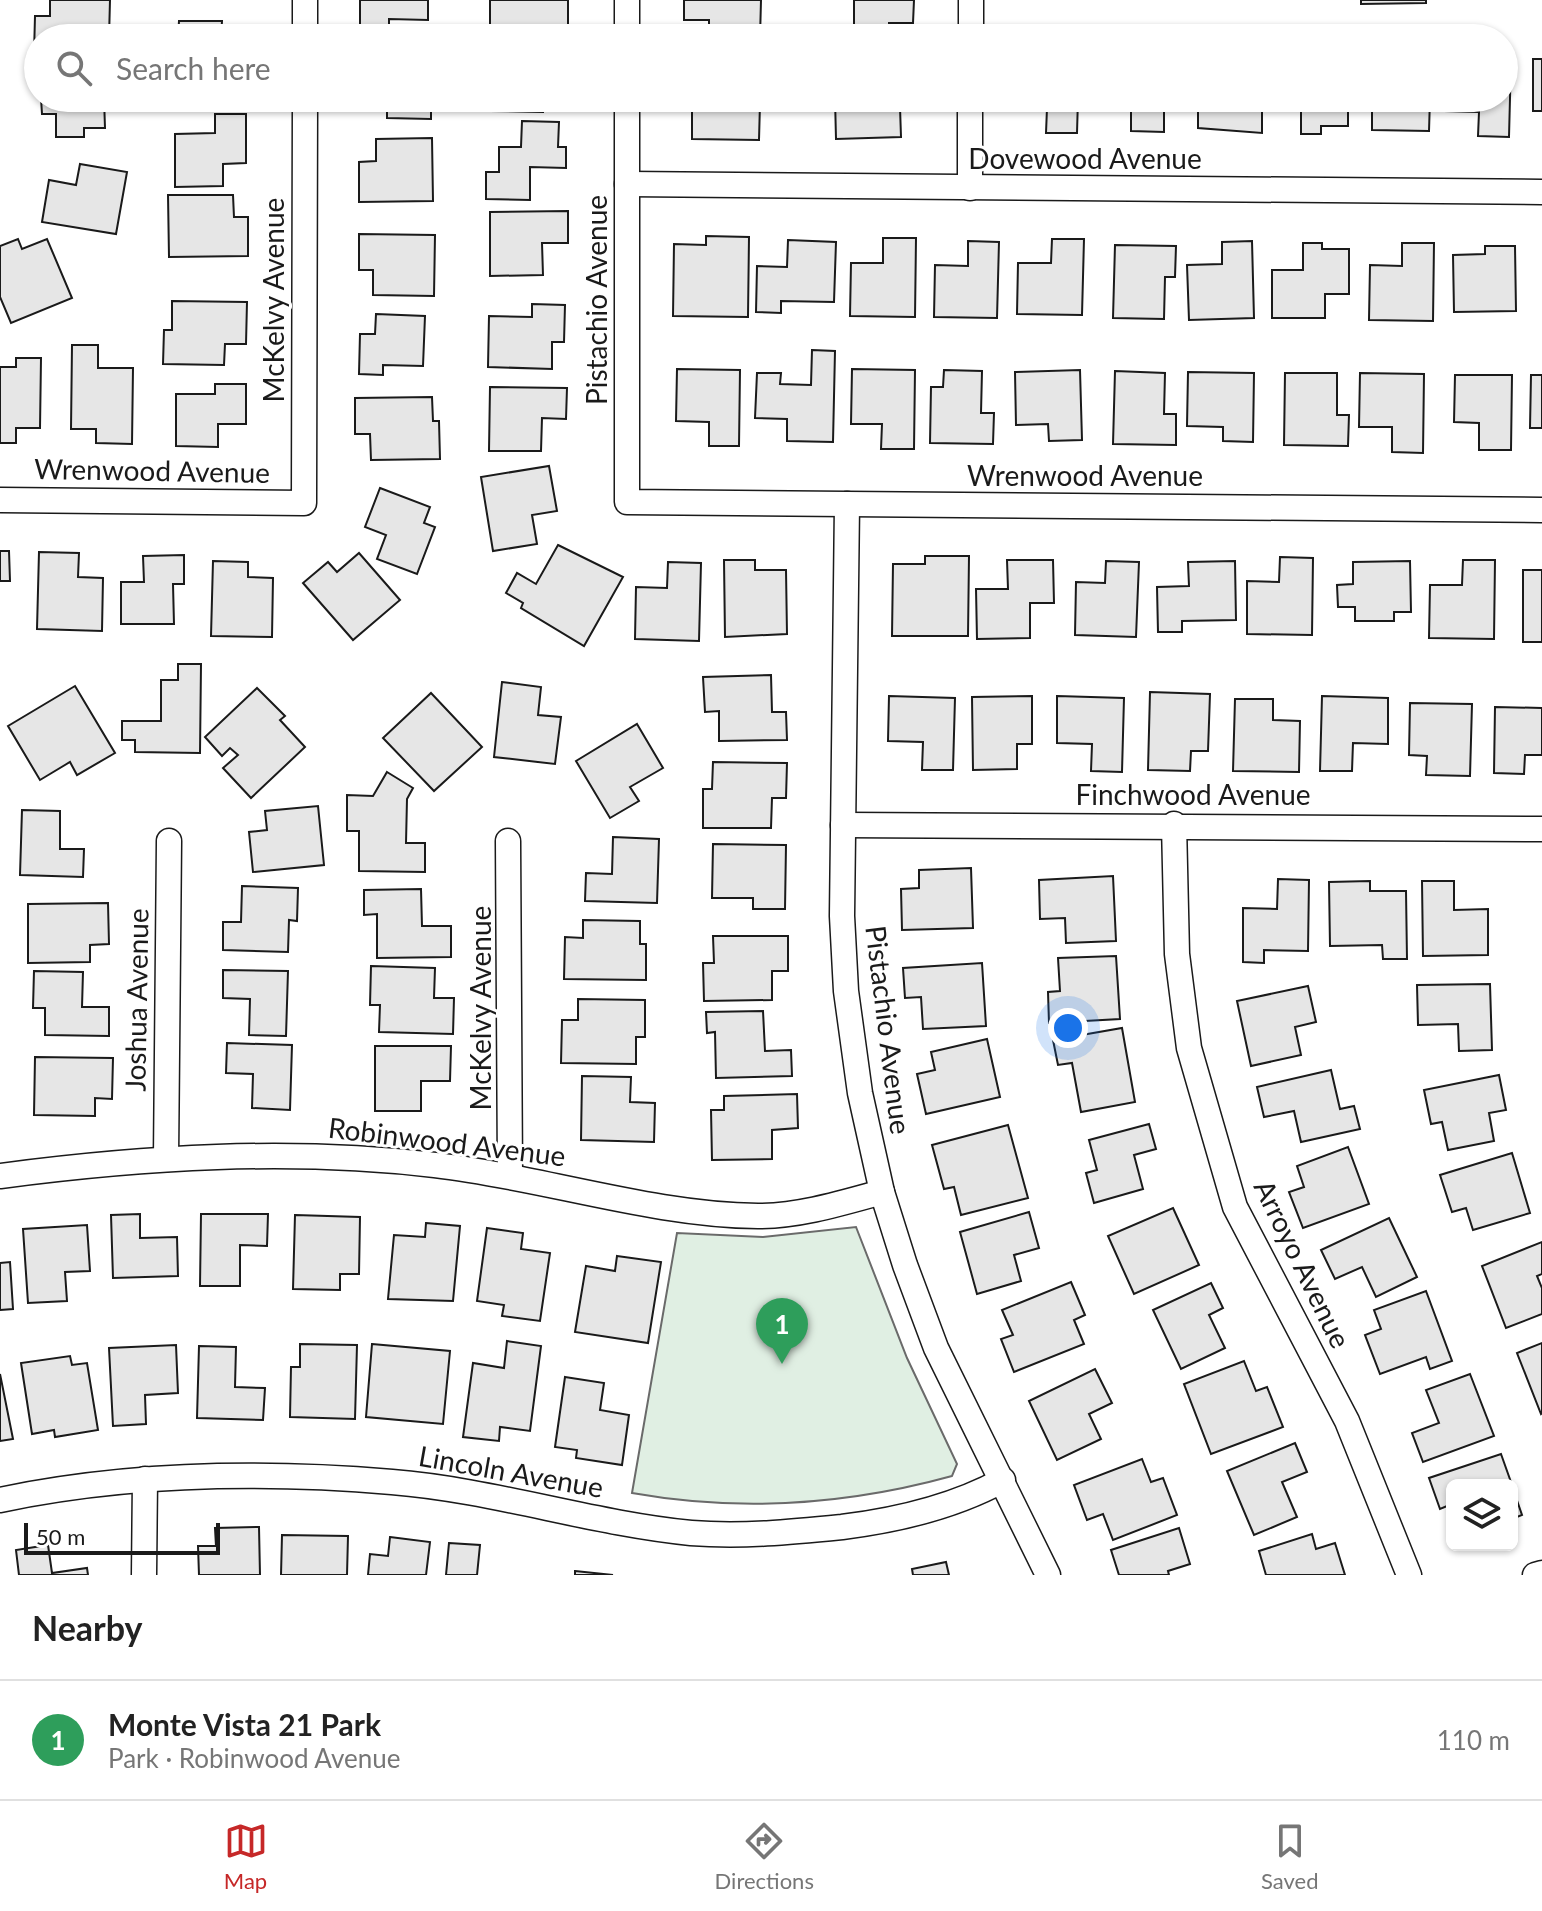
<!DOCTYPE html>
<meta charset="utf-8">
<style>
:root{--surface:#fff;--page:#f2f2f2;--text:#222;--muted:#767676;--line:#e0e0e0;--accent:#c62828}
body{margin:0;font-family:Lato,sans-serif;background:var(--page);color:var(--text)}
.controls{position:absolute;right:24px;bottom:24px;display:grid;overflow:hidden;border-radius:12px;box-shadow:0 2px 6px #0004}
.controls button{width:72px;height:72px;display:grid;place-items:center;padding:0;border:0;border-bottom:2px solid var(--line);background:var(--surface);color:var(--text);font:40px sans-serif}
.scale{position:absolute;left:24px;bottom:20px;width:196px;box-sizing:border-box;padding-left:8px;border:4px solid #1a1a1a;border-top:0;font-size:22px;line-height:28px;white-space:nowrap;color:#1a1a1a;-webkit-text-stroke:6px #fff;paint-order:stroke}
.you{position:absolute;left:1068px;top:1028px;width:28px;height:28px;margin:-20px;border:6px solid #fff;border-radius:50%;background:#1a73e8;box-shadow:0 0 0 12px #1a73e833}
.badge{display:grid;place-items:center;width:52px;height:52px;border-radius:50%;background:var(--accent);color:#fff;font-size:26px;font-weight:700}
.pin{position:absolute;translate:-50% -66px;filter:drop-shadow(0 2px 4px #0008)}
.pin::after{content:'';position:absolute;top:42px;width:28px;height:24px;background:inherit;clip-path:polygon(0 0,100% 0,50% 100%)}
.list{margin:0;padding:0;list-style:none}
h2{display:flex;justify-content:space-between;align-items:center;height:104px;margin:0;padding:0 32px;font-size:34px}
h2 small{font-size:26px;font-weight:400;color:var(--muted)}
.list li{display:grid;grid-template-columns:52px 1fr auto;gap:24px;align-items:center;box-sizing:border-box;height:120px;padding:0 32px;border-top:2px solid var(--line)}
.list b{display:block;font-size:30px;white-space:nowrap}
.list p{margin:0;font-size:26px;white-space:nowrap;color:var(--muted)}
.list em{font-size:26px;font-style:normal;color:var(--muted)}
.icon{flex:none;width:44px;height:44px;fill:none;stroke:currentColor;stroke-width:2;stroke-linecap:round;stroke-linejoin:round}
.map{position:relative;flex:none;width:1542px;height:1575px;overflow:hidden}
.search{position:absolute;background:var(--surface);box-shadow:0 2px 6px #0004;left:24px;right:24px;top:24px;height:88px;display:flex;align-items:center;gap:20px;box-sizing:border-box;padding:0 28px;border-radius:44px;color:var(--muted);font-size:30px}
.sheet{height:224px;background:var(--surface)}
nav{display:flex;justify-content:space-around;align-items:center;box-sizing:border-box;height:112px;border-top:2px solid var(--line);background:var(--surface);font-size:22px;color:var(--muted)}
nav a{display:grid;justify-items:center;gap:4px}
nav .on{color:var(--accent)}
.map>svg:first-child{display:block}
</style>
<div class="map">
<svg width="1542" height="1575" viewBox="0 0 1542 1575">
<rect width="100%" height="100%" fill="#fff"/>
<!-- green -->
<path fill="#e0efe3" stroke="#6a6a6a" stroke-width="2" d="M856 1227 907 1358 957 1464 952 1476C847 1505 739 1512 632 1493L677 1233 763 1237Z"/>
<!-- building -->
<g fill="#e6e6e6" stroke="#1a1a1a" stroke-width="2">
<path d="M50 0H110L109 38H38V55L34 54 35 16H50Z"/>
<path d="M360 0H428V20L389 19V29L360 28Z"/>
<path d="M490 0H568V30L490 29Z"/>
<path d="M684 0H761L760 38H709V20H684Z"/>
<path d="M854 0H914L913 23H889V38H843V28H854Z"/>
<path d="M1361 0H1426V3L1361 4Z"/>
<path d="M179 21H222L221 38H178Z"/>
<path d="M1504 59H1511L1509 137 1478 136 1479 112 1445 111V98H1504Z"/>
<rect x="1533" y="59" width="9" height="52"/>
<path d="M41 98H104L105 128H84V137H56V114H42Z"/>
<path d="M387 98H431V119L387 118Z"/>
<path d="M491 98H543V112L491 111Z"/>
<path d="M684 98H766V103H760L759 140 692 139V107L683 106Z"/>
<path d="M835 98H915L916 106 900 107 901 137 836 139Z"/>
<path d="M1014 98H1078L1077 133H1046L1047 108 1014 107Z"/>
<path d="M1107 98H1164V132L1131 131V109L1107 108Z"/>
<path d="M1198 98 1262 100V133L1198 128Z"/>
<path d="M1270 98H1348V126H1321V134H1301V104H1270Z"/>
<path d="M1357 98H1430L1429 131 1372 130V108H1357Z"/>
<path d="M215 114H246V163L223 164V186L175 187V134L215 133Z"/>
<path d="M522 121 559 122 558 147H566V168L530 167V200L486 199V172H499V147H521Z"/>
<path d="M432 138 433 201 359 202V162L376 161V139Z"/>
<path d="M80 164 127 172 116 234 42 222 49 180 76 185Z"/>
<path d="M168 195H233L234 217H248V256L169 257Z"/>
<path d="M568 211V243H542L543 275 490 276V212Z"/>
<path d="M359 234 435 235 434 296 373 295V270H359Z"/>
<path d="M706 236 749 237 748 317 673 316 674 244 706 245Z"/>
<path d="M883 238H916L915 317 850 316 851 263H883Z"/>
<path d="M18 239 22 249 47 239 72 298 11 323 0 297V246Z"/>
<path d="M1052 239H1084L1082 315 1017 314 1018 263H1051Z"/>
<path d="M788 240 836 242 834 302 781 301V313L756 312 757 266 787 267Z"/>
<path d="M968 241 999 242 997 318 934 317 935 265 968 266Z"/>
<path d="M1252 241 1254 318 1189 320 1187 265 1222 264V242Z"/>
<path d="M1303 243H1322V249H1349V294H1325V318H1272V270H1303Z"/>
<path d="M1402 243H1434L1433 321 1369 320 1370 265 1402 266Z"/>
<path d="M1115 245 1176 246 1175 277H1165L1164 319 1113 318Z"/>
<path d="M1485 246H1515L1516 311 1454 312 1453 255 1485 254Z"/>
<path d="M172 301 247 302 246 344H225L224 365 163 364 164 330H172Z"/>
<path d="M532 304 565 305 564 342H552V369L488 367 489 316 532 317Z"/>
<path d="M376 314 425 316 423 366 383 365V375L359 374 360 334H375Z"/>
<path d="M72 345H98V368H133L132 444 96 443V429H71Z"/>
<path d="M812 350 835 351 833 442 787 441V419L755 418 757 373H781L780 384 811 385Z"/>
<path d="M16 358H41L40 428H16V443H0V367H16Z"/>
<path d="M677 369 740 370 739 446H709V422L676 421Z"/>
<path d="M852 369 915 370 914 449H881L882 424H851Z"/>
<path d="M944 370 982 371 981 413H994L993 444 930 443 931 387H943Z"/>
<path d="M1080 370 1082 440 1049 441 1048 424 1016 425 1015 372Z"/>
<path d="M1115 371 1165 373 1164 414H1176V445L1113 444Z"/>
<path d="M1188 372 1254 373 1253 442 1223 441V427L1187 426Z"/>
<path d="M1285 373H1337V415H1349L1348 446 1284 445Z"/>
<path d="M1360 373 1424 374 1423 453 1392 452V427H1359Z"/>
<path d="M1455 375H1512L1511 450H1479V423L1454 422Z"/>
<path d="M1531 375H1542V428H1530Z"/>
<path d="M215 384H246V424H218V447L176 446V394H215Z"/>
<path d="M490 387 567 388 566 419 542 418 541 451H489Z"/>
<path d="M432 397 433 421H439L440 459 371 460 370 434H355V398Z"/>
<path d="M549 466 557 511 532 515 537 544 493 551 481 477Z"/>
<path d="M380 488 430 507 424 523 435 527 417 574 377 559 386 535 365 527Z"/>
<path d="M558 545 623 577 584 646 521 608 523 603 506 593 517 573 536 584Z"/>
<path d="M0 551H9L10 581H0Z"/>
<path d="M39 552 79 553 78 577 103 578 102 631 37 629Z"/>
<path d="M359 553 400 600 353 640 303 583 328 562 337 572Z"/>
<path d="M184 555V584H173L174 624H121V582H144L143 556Z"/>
<path d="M925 556H969L968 636H892L893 564H925Z"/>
<path d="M1280 557 1313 558 1312 635 1247 634V581L1279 582Z"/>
<path d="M724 560H755V570H786L787 634 725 637Z"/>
<path d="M1007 560H1053L1054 603H1030V638L977 639 976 589H1008Z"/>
<path d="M1463 560H1495L1494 639 1429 638 1430 585H1462Z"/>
<path d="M213 561 248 562V577L273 578 272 637 211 636Z"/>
<path d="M1106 561 1139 562 1136 637 1075 635 1076 582 1105 583Z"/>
<path d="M1235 561 1236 620 1182 621V632H1158L1157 587 1189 586 1188 562Z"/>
<path d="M1410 561 1411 612H1394V621H1355V607H1338L1337 585 1353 584V562Z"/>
<path d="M668 562 701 563 699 641 635 639 636 587 667 588Z"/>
<rect x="1523" y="570" width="19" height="72"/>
<path d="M178 664H201L200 753 135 752V740H122V721H161V680H178Z"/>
<path d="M771 675 772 712H786L787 740 719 741V711L705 712 703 677Z"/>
<path d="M502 682 541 687 538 715 561 717 555 764 494 757Z"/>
<path d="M75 686 115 753 77 775 70 762 40 780 8 726Z"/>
<path d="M257 688 285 716 280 720 305 747 251 798 223 768 238 755 230 748 222 756 205 737Z"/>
<path d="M1150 692 1210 694 1208 751H1191L1190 771 1148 770Z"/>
<path d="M431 693 482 747 434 791 383 738Z"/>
<path d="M889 696 955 698 953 770H922L923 742 888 741Z"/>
<path d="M1032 696V744H1017V769L973 770 972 697Z"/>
<path d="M1057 696 1124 698 1122 772 1091 771 1092 744 1057 743Z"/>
<path d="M1322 696 1388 698V744L1353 743 1352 771H1320Z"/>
<path d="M1235 699H1273V720L1300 721 1299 772 1233 771Z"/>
<path d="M1410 703 1472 704 1470 776 1426 775 1427 756 1409 755Z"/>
<path d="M1495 707 1542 708V755H1525L1524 774 1494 773Z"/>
<path d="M637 724 663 768 630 787 639 801 610 818 576 761Z"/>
<path d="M713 762 787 763 786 798H772L771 828H703V789H712Z"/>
<path d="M387 772 413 788 407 799 406 843H425V872L359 871V831H347V795L373 796Z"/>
<path d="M318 806 324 865 253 872 249 832 267 830 265 811Z"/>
<path d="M22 810 60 811V849H84L83 877 20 875Z"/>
<path d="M613 837 659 839 657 903 585 901 586 873 612 874Z"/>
<path d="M713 844 786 845 785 909H753V898H712Z"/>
<path d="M971 868 973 928 902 930 901 889 919 888V870Z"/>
<path d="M1113 876 1116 941 1066 943 1065 918 1040 919 1039 880Z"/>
<path d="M1278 879 1309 880 1308 951 1264 950V963L1243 962V908L1277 909Z"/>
<path d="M1370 881V891H1406L1407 959H1383L1382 945 1330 946 1329 882Z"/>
<path d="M1422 881H1454V910L1488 909V955L1423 956Z"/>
<path d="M242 886 298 888 297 921 289 920 288 952 223 950V922H241Z"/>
<path d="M421 889 422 926H451V957L377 958V914L364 915V890Z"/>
<path d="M108 903 109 944 90 945V962L28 963V904Z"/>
<path d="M583 920 640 921V944H646V980L564 979 565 937 583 938Z"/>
<path d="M713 936H788V971H772V1000L704 1001 703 963H714Z"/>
<path d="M1116 956 1120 1019 1049 1023 1048 992 1060 991 1058 958Z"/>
<path d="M982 963 986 1026 923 1029 921 997 905 998 903 968Z"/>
<path d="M371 966 435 968 434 998H454L453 1034 379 1032 380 1005H370Z"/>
<path d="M223 970 288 971 286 1036 249 1035 250 999 223 998Z"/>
<path d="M34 971 83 972 82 1007H109V1036L45 1035V1008H33Z"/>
<path d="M1490 984 1492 1050 1459 1051 1458 1024 1418 1025 1417 985Z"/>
<path d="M1308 986 1316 1022 1295 1027 1301 1055 1251 1066 1237 1001Z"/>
<path d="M578 999 645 1000V1037H636V1064L561 1063 562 1020H578Z"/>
<path d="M763 1011 765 1051 791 1050 792 1076 716 1078 715 1032 707 1033 706 1012Z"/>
<path d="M1122 1028 1135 1102 1081 1112 1072 1063 1058 1065 1053 1040Z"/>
<path d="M987 1039 1000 1097 926 1114 917 1074 935 1070 931 1052Z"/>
<path d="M227 1043 292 1045 290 1110 252 1108 253 1074 226 1073Z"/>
<path d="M375 1046H451L450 1081H421V1111H375Z"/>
<path d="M35 1057 113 1058 112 1099 95 1098V1116L34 1115Z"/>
<path d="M1331 1070 1340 1109 1354 1106 1360 1129 1301 1142 1294 1111 1264 1117 1257 1087Z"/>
<path d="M1499 1075 1506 1110 1489 1113 1494 1141 1448 1150 1442 1122 1431 1124 1424 1090Z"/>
<path d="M582 1076 631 1077 630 1102 655 1103 654 1142 581 1140Z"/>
<path d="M797 1094 798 1128 772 1130V1159L712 1160 711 1110H724V1096Z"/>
<path d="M1149 1124 1156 1149 1134 1155 1143 1189 1094 1203 1086 1173 1097 1170 1089 1140Z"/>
<path d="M1008 1125 1028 1198 961 1215 954 1187 944 1189 932 1145Z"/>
<path d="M1348 1147 1369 1204 1303 1228 1289 1192 1304 1187 1297 1166Z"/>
<path d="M1512 1153 1530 1213 1473 1230 1466 1208 1452 1212 1440 1175Z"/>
<path d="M1173 1208 1199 1265 1134 1294 1108 1236Z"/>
<path d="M1029 1212 1039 1248 1014 1255 1021 1281 977 1294 960 1232Z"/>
<path d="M140 1214V1238L177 1237 178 1276 113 1278 111 1215Z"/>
<path d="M201 1214H268L267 1246 240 1245V1286H200Z"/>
<path d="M295 1215 360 1217 359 1274H340V1290L293 1289Z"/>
<path d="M1389 1218 1417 1277 1376 1297 1362 1267 1335 1279 1321 1250Z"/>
<path d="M426 1223 460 1226 453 1301 388 1299 394 1235 425 1237Z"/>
<path d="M87 1225 90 1271 65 1272 67 1301 28 1303 23 1229Z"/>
<path d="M487 1228 523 1233 521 1249 550 1253 540 1321 502 1316 504 1305 477 1301Z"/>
<path d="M1542 1242V1274L1537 1276 1542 1288V1314L1506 1328 1482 1266Z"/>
<path d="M617 1256 661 1262 648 1343 575 1332 586 1266 615 1271Z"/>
<path d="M10 1262 13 1309 0 1310V1263Z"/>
<path d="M1071 1282 1085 1315 1074 1320 1084 1344 1014 1372 1001 1339 1013 1335 1002 1310Z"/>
<path d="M1211 1283 1223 1308 1209 1315 1225 1348 1181 1369 1153 1310Z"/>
<path d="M1426 1291 1452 1361 1430 1369 1426 1357 1380 1374 1365 1335 1381 1329 1374 1310Z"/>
<path d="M507 1341 541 1346 530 1431 500 1427 499 1441 463 1437 473 1363 504 1368Z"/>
<path d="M1542 1343V1413L1541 1414 1517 1353Z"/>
<path d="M300 1344 357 1345 355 1419 290 1417 291 1367H300Z"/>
<path d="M372 1344 450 1351 443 1424 366 1417Z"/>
<path d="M176 1345 178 1393 145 1395 146 1424 113 1426 109 1348Z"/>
<path d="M199 1346 236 1347 235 1387 265 1388 263 1420 197 1418Z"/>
<path d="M70 1356 72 1365 87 1363 98 1430 55 1437 54 1430 32 1434 21 1363Z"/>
<path d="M1244 1361 1256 1391 1267 1387 1283 1427 1211 1454 1184 1384Z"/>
<path d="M1095 1369 1112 1403 1089 1414 1101 1439 1057 1460 1029 1401Z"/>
<path d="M0 1374 13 1439 0 1441Z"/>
<path d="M1470 1374 1494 1436 1423 1462 1412 1433 1439 1423 1426 1390Z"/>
<path d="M565 1377 604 1383 600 1410 629 1415 622 1465 576 1458 577 1450 555 1447Z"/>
<path d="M1295 1443 1307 1472 1282 1482 1297 1517 1254 1535 1227 1471Z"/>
<path d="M1501 1454 1512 1485H1452V1504L1440 1509 1429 1478Z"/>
<path d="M1142 1459 1151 1482 1163 1478 1177 1515 1113 1540 1103 1514 1087 1520 1074 1485Z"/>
<path d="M1512 1486 1522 1515 1512 1519Z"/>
<path d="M259 1527 260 1575H199L198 1546H216L215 1528Z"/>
<path d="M1179 1528 1190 1564 1168 1571 1169 1575H1119L1111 1550Z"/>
<path d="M1312 1534 1316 1549 1335 1543 1345 1575H1266L1259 1551Z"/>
<path d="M282 1535 348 1536 347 1575H281Z"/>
<path d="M390 1537 430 1542 426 1575H368L370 1554 388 1556Z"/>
<path d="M449 1543 480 1545 477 1575H446Z"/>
<path d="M48 1545 52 1573 87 1568 88 1575H19L16 1550Z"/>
<path d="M946 1562 949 1575H913L912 1569Z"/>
<path d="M575 1571 613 1575H575Z"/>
</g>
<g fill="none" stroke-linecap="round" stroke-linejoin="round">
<!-- minor casing -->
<g stroke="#1a1a1a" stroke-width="27">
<g id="minor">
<path d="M627 0V38"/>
<path d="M305 38V0"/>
<path d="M971 38V0"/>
<path d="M627 98V502L1542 510"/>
<path d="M627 184 1542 192"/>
<path d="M970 188V98"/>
<path d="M0 500 304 503 305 98"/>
<path d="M847 504 842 916 846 991 860 1093 882 1192 905 1265 936 1348 1048 1575"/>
<path d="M1174 824 1177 954 1189 1048 1235 1207 1347 1421 1409 1575"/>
<path d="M843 825 1542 829"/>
<path d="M508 841 510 1175"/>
<path d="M166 1159 169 841"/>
<path d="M0 1176C144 1157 290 1148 435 1165 541 1177 652 1215 758 1216 800 1216 842 1203 882 1192"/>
<path d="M0 1500C129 1473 261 1471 392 1482 493 1490 590 1523 691 1533 742 1537 792 1532 842 1527 898 1520 954 1507 1003 1480"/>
<path d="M144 1575 145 1479"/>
<path d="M1535 1575 1542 1573"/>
</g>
</g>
<!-- minor -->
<use href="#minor" stroke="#fff" stroke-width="24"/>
</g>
<g text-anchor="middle" stroke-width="6" stroke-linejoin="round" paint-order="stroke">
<!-- street labels -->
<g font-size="28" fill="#1a1a1a" stroke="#fff">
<text x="1085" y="169">Dovewood Avenue</text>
<text transform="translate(274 300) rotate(-90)" y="10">McKelvy Avenue</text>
<text transform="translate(597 300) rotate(-90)" y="10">Pistachio Avenue</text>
<text transform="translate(152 471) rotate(1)" y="10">Wrenwood Avenue</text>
<text x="1085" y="486">Wrenwood Avenue</text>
<text x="1193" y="805">Finchwood Avenue</text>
<text transform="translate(137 1000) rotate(-89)" y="10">Joshua Avenue</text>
<text transform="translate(481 1008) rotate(-90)" y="10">McKelvy Avenue</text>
<text transform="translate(888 1030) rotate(83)" y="10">Pistachio Avenue</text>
<text transform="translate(447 1142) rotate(7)" y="10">Robinwood Avenue</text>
<text transform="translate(1302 1264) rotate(64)" y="10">Arroyo Avenue</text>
<text transform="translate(511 1472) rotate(10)" y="10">Lincoln Avenue</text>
</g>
</g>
</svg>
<div class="controls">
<button><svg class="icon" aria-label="layers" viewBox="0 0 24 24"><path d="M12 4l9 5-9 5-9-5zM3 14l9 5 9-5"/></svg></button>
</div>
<div class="scale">50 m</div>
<div class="you"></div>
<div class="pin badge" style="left:782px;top:1364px;background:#2e9e5b">1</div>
<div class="search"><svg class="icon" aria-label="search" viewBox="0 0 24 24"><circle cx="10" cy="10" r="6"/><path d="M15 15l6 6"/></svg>Search here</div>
</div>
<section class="sheet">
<h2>Nearby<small></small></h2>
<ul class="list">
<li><span class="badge" style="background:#2e9e5b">1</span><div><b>Monte Vista 21 Park</b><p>Park · Robinwood Avenue</p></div><em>110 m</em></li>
</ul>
</section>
<nav>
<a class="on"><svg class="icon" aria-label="map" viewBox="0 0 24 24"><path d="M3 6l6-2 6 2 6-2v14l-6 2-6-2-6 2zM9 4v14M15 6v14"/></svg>Map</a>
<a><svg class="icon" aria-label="directions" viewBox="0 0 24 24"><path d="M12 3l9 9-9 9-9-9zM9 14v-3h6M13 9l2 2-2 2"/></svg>Directions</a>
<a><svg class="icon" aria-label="saved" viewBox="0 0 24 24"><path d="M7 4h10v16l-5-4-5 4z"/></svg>Saved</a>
</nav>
